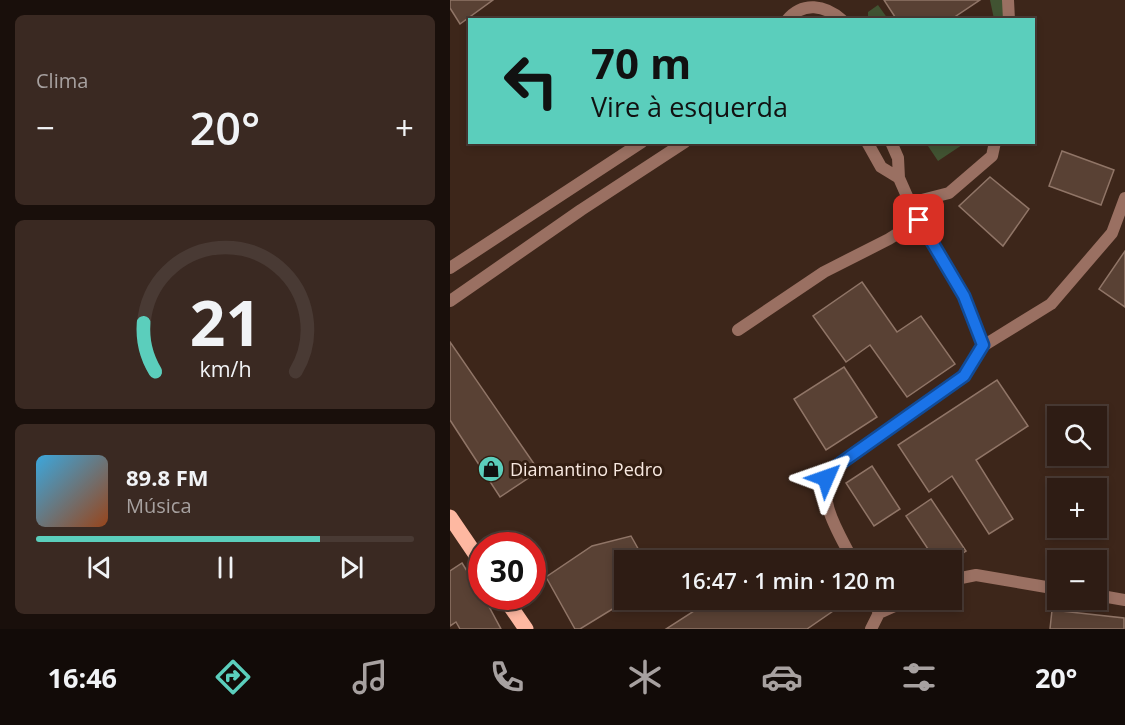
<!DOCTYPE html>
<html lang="pt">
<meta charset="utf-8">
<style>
body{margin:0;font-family:"Open Sans",sans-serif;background:#3a2922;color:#f1f3f6;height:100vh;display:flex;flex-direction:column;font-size:22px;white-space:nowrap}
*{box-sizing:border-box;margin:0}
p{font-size:20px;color:#a7a1a0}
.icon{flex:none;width:33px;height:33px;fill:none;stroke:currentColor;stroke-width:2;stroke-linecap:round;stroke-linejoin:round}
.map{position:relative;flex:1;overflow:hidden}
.drawer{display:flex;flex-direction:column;gap:15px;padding:15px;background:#190f0b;width:450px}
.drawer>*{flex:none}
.banner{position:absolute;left:18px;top:18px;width:567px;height:126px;border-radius:0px;box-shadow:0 3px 9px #0003,0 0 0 2px #493a34;background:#5bcebc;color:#111;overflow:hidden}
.tools{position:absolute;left:597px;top:406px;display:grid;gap:12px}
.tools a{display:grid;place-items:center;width:60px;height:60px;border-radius:0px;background:#2e1c14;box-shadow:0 3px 9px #0003,0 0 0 2px #493a34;font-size:30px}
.speed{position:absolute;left:18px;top:532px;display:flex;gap:12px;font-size:30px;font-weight:700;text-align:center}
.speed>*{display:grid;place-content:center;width:78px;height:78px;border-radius:50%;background:#2e1c14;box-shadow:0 3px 9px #0003,0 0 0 2px #493a34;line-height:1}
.speed .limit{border:9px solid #d22;background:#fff;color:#111}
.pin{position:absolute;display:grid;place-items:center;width:51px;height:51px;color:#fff;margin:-26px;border-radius:12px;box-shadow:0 3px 9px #0006}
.me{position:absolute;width:66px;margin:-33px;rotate:47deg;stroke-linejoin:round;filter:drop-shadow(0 0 4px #0008)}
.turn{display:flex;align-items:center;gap:21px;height:126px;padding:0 24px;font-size:27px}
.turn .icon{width:78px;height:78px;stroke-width:2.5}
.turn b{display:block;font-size:42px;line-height:51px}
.big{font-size:45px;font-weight:600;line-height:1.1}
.drawer .tile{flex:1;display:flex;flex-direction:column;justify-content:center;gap:9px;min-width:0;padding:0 21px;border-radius:9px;background:#3a2922}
.drawer .dial{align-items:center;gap:0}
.dial svg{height:156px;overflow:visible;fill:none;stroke:#493a34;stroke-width:7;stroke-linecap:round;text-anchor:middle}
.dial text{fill:#f1f3f6;stroke:none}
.song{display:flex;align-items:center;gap:18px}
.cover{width:72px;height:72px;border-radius:9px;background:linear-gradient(135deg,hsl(200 70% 55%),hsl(20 70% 35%))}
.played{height:6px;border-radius:3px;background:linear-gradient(90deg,#5bcebc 75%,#493a34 75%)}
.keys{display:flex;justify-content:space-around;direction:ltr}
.heat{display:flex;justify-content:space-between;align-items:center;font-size:33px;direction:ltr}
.trip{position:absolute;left:164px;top:550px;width:348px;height:60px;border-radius:0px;background:#2e1c14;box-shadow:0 3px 9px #0003,0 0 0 2px #493a34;font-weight:600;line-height:60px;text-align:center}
.dock{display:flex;height:96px;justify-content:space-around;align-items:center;background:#120b08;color:#a7a1a0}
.dock .icon{width:42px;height:42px}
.dock .on{color:#5bcebc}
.dock b{font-size:27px;color:#f1f3f6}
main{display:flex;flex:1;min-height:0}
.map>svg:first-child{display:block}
</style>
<main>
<section class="drawer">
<div class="tile"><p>Clima</p>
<div class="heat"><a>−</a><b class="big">20°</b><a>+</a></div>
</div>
<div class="tile dial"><svg viewBox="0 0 100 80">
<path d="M14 69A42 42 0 1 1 86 69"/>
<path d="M14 69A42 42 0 0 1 8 44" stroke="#5bcebc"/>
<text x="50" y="56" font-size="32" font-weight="700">21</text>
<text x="50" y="72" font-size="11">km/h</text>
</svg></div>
<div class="tile">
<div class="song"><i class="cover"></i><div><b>89.8 FM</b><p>Música</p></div></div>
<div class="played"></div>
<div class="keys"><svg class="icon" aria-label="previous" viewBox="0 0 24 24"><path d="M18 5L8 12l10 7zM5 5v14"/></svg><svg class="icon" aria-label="pause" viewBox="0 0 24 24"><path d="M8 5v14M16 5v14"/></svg><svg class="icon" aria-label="next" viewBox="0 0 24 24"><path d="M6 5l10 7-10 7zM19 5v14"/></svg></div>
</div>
</section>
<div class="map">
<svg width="675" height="629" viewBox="0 0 675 629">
<rect width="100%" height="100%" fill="#3d261a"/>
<!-- green -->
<path fill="#415332" d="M540,0H553L554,19H544Z
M428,5L438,19H418V12Z
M476,143H515L488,161Z"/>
<!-- building -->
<path fill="#594134" stroke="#907567" stroke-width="1.5" d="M0,0H43L10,24L0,8Z
M434,0H530L500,20H447Z
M612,151L664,170L651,205L599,186Z
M540,177L579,209L553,246L509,206Z
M675,251V307L649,289Z
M412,282L447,332L471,316L505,364L457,397L420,345L396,362L363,316Z
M0,342L89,471L50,497L0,420Z
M394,367L427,417L376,450L344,399Z
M547,380L578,426L526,460L563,519L539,534L502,476L479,492L448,445Z
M422,466L450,509L424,526L396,483Z
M481,499L516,551L501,561H486L456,516Z
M181,536L195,561H174V602L130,629H125L96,577L142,546Z
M12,563L37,603L51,629H10L6,622L0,626V571Z
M261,600H399L357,629H216Z
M602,610L674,618V629H600Z"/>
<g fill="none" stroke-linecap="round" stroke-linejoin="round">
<!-- minor -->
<path stroke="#9a7062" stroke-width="12" d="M558,0L559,20
M337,20C353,1 375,5 392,20
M417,142L431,167L449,178
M441,142L448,158L449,178L460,203L499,193L542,156L545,142
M0,268L192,142
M0,301L131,210L235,142
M288,330L374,272L439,239L469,220
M533,346L601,304L662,233L675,198
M403,561C390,534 365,500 381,470L514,376L533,346L514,296L460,203
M501,580L526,575L608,589
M646,595L675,600
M423,600L429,613
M421,629L429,613L458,600"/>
<!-- primary -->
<path stroke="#feb8a1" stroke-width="15" d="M0,517L32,564
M54,597L76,629"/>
</g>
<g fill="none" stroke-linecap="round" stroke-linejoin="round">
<!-- route casing -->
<g stroke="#114b97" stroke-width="15">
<path id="route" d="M376,478L381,470L514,376L533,345L514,296L469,220"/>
</g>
<!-- route -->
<use href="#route" stroke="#1a73e8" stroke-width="10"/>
</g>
<!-- icons -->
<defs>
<g id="shop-disc" transform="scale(1.35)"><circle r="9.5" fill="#5bcebc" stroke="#321d11"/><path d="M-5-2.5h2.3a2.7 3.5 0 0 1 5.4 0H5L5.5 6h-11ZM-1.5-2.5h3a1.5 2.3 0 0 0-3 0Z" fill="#111"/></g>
</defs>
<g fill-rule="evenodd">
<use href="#shop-disc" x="41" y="469"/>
</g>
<g text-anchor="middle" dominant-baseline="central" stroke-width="6" stroke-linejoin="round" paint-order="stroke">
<!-- poi labels -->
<g font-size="18" fill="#f8e9e1" stroke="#321d11" text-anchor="start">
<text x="60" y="469">Diamantino Pedro</text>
</g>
</g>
</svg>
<div class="tools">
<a><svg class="icon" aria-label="search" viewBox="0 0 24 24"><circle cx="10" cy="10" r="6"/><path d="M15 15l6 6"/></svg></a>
<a>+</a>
<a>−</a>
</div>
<div class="speed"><div class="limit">30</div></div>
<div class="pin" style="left:469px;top:220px;background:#d93025"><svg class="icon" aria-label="arrive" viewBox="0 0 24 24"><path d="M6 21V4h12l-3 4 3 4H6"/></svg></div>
<svg class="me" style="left:376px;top:478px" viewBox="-20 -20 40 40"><path d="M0-17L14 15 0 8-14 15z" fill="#1a73e8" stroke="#fff" stroke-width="4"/></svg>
<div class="trip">16:47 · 1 min · 120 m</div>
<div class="banner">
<div class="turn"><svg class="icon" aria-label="left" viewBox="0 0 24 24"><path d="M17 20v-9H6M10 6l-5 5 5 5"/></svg><div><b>70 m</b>Vire à esquerda</div></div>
</div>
</div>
</main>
<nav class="dock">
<b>16:46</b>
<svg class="icon on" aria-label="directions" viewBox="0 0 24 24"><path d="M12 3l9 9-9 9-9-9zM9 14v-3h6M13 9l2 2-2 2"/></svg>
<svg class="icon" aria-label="music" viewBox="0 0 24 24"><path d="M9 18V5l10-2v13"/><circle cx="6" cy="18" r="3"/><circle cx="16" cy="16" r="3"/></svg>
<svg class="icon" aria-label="phone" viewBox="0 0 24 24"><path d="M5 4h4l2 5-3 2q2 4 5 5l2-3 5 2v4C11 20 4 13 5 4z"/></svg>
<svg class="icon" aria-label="climate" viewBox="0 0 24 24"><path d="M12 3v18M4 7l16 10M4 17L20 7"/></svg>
<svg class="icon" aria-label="car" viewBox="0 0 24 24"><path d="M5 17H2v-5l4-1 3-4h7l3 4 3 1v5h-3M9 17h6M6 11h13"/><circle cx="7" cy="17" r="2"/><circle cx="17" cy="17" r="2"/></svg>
<svg class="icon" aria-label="filters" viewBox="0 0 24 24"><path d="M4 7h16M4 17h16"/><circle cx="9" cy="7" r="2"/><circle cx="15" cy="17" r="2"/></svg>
<b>20°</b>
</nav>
